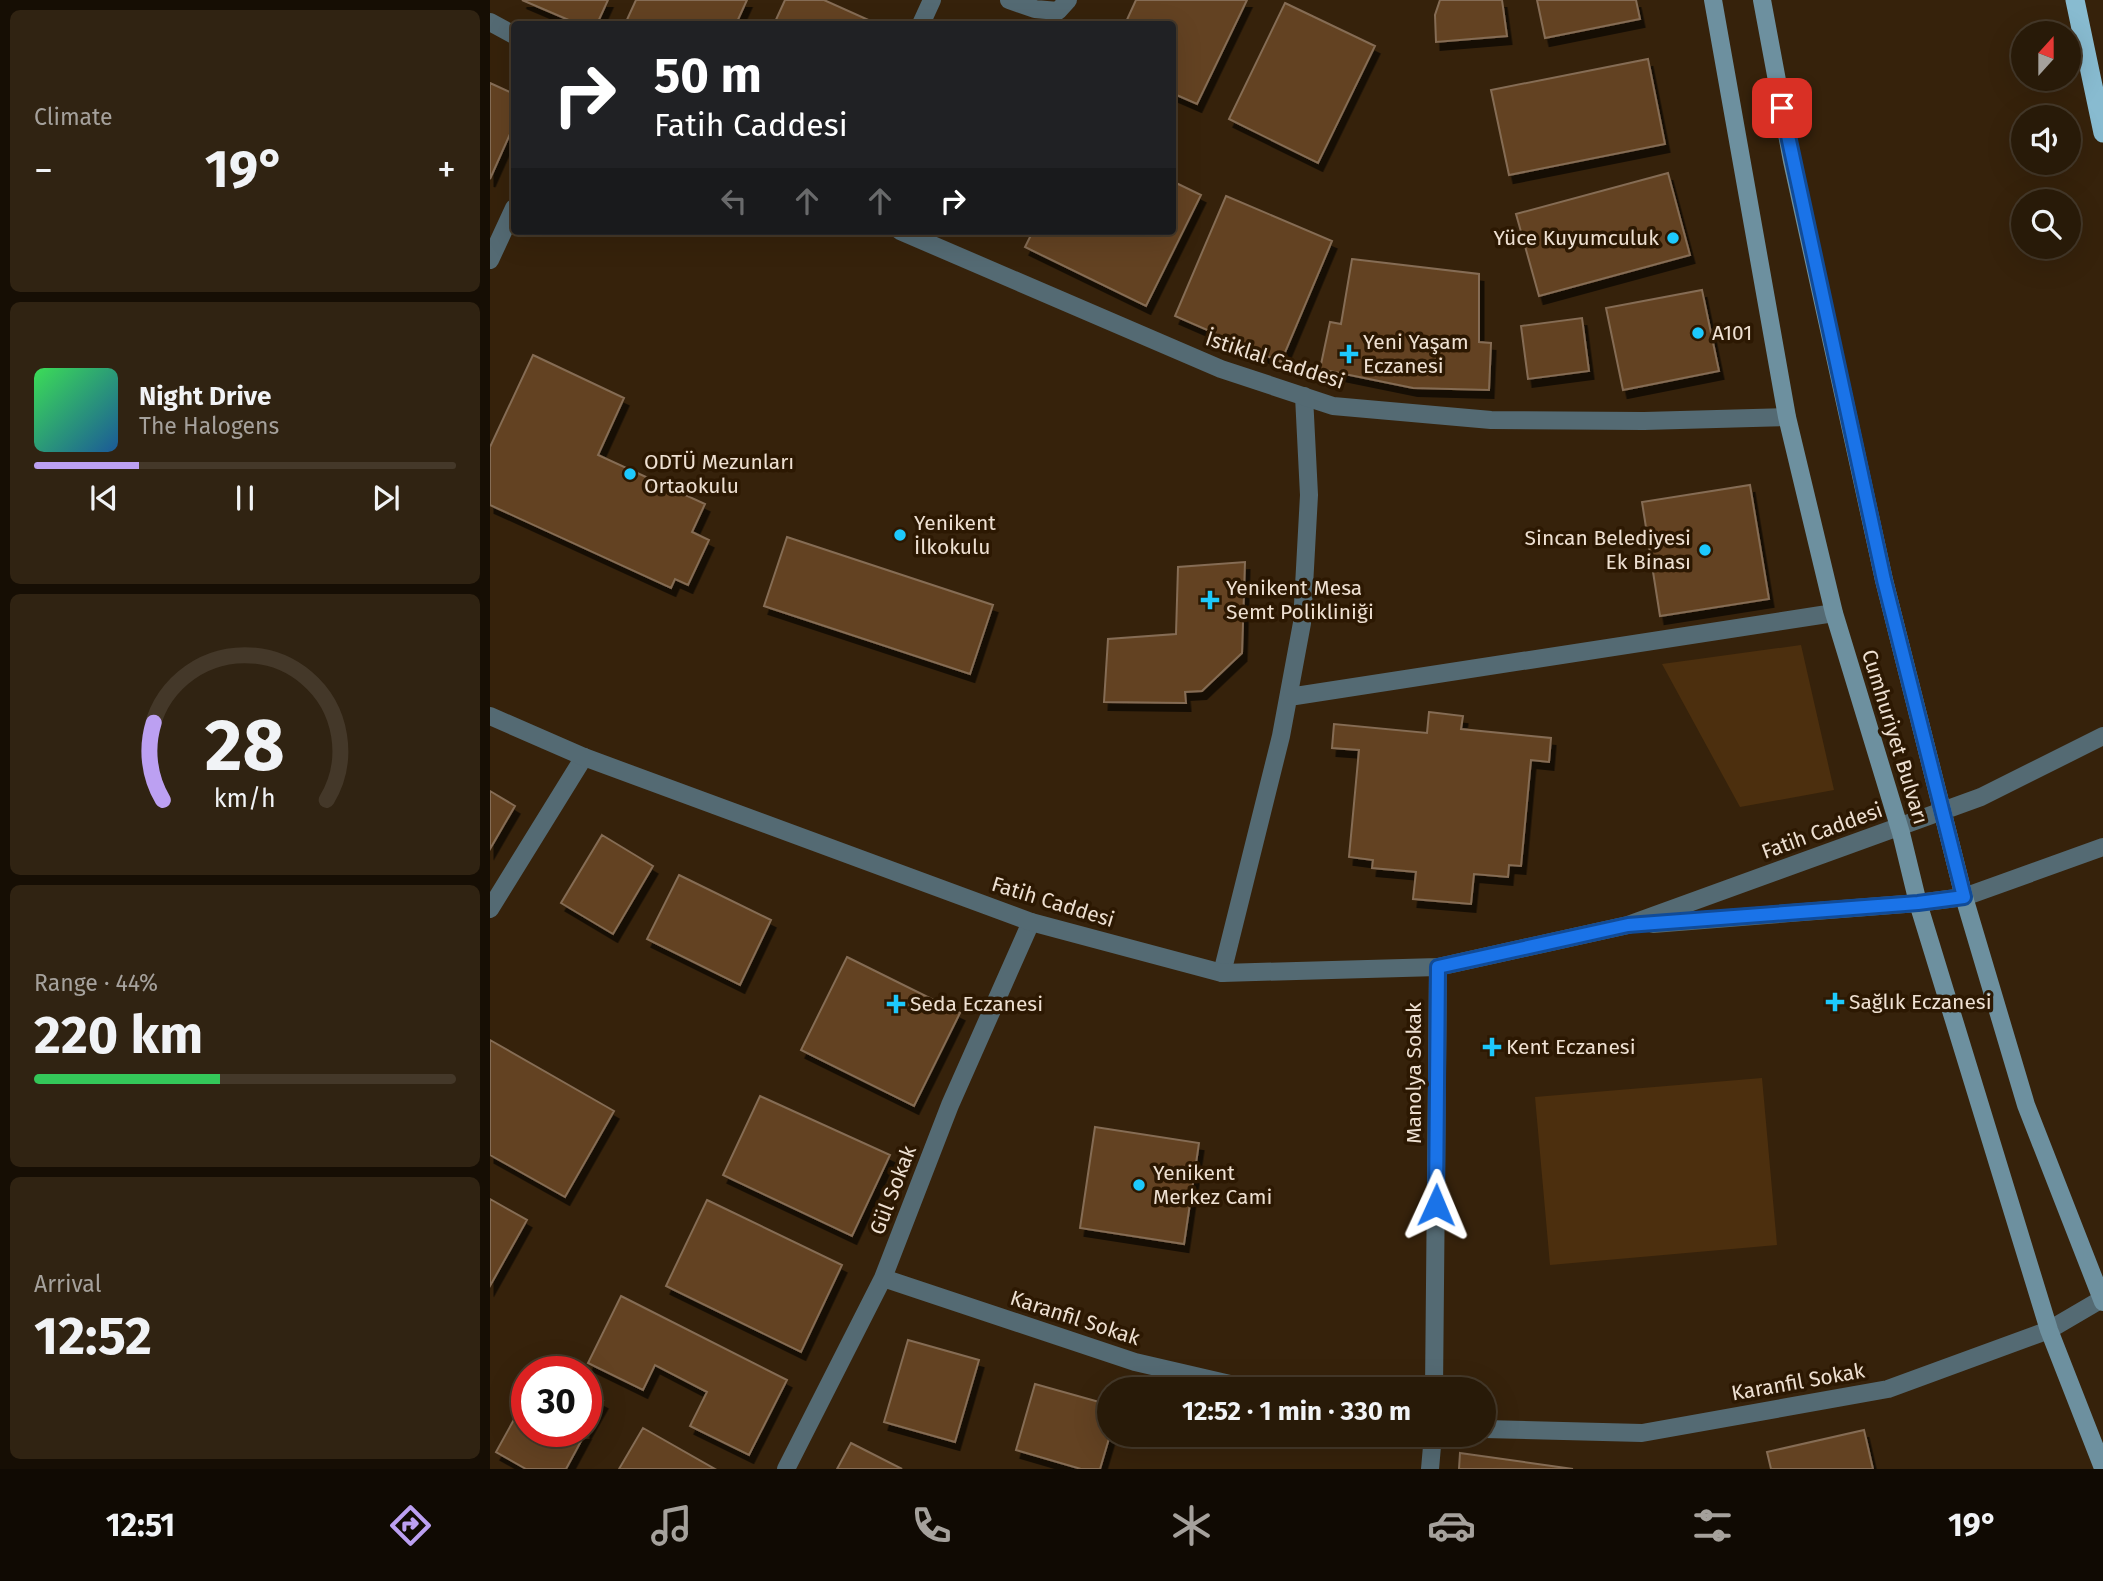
<!DOCTYPE html>
<meta charset="utf-8">
<style>
body{margin:0;font-family:"Fira Sans",sans-serif;background:#302312;color:#f1f3f6;height:100vh;display:flex;flex-direction:column;font-size:26px;white-space:nowrap}
*{box-sizing:border-box;margin:0}
p{font-size:23px;color:#a5a19c}
.icon{flex:none;width:38px;height:38px;fill:none;stroke:currentColor;stroke-width:2;stroke-linecap:round;stroke-linejoin:round}
.map{position:relative;flex:1;overflow:hidden}
.sheet{display:flex;flex-direction:column;gap:10px;padding:10px;background:#160e04;width:490px}
.sheet>*{flex:none}
.top-card{position:absolute;left:21px;top:21px;width:665px;height:214px;border-radius:7px;box-shadow:0 7px 28px #0002,0 0 0 2px #443829;background:#202124;color:#fff;overflow:hidden}
.needle{width:46px;rotate:21deg}
.fabs{position:absolute;left:1521px;top:21px;display:grid;gap:14px}
.fabs a{display:grid;place-items:center;width:70px;height:70px;border-radius:50%;background:#281a08;box-shadow:0 7px 28px #0002,0 0 0 2px #443829;font-size:35px}
.speed{position:absolute;left:21px;top:1356px;display:flex;gap:14px;font-size:35px;font-weight:700;text-align:center}
.speed>*{display:grid;place-content:center;width:91px;height:91px;border-radius:50%;background:#281a08;box-shadow:0 7px 28px #0002,0 0 0 2px #443829;line-height:1}
.speed .limit{border:10px solid #d22;background:#fff;color:#111}
.pin{position:absolute;display:grid;place-items:center;width:60px;height:60px;color:#fff;margin:-30px;border-radius:14px;box-shadow:0 4px 10px #0006}
.me{position:absolute;width:77px;margin:-38px;rotate:1deg;stroke-linejoin:round;filter:drop-shadow(0 0 5px #0008)}
.turn{display:flex;align-items:center;gap:24px;height:147px;padding:0 28px;font-size:32px}
.turn .icon{width:91px;height:91px;stroke-width:2.5}
.turn b{display:block;font-size:49px;line-height:60px}
.lanes{display:flex;align-items:center;height:66px;padding:0 28px;background:#0003;justify-content:center;gap:35px;direction:ltr}
.lanes .off{opacity:.35}
.big{font-size:52px;font-weight:700;line-height:1.1}
.sheet .widget{flex:1;display:flex;flex-direction:column;justify-content:center;gap:10px;min-width:0;padding:0 24px;border-radius:10px;background:#302312}
.sheet .dial{align-items:center;gap:0}
.dial svg{height:182px;overflow:visible;fill:none;stroke:#443829;stroke-width:7;stroke-linecap:round;text-anchor:middle}
.dial text{fill:#f1f3f6;stroke:none}
.song{display:flex;align-items:center;gap:21px}
.cover{width:84px;height:84px;border-radius:10px;background:linear-gradient(135deg,hsl(130 70% 55%),hsl(210 70% 35%))}
.played{height:7px;border-radius:4px;background:linear-gradient(90deg,#bca0f2 25%,#443829 25%)}
.keys{display:flex;justify-content:space-around;direction:ltr}
.heat{display:flex;justify-content:space-between;align-items:center;font-size:38px;direction:ltr}
.charge{height:10px;border-radius:5px;background:linear-gradient(90deg,#34c759 44%,#443829 0)}
.trip{position:absolute;left:607px;top:1377px;width:399px;height:70px;border-radius:35px;background:#281a08;box-shadow:0 7px 28px #0002,0 0 0 2px #443829;font-weight:700;line-height:70px;text-align:center}
.tab-bar{display:flex;height:112px;justify-content:space-around;align-items:center;background:#100a03;color:#a5a19c}
.tab-bar .icon{width:49px;height:49px}
.tab-bar .active{color:#bca0f2}
.tab-bar b{font-size:32px;color:#f1f3f6}
main{display:flex;flex:1;min-height:0}
.map>svg:first-child{display:block}
</style>
<main>
<section class="sheet">
<div class="widget"><p>Climate</p>
<div class="heat"><a>−</a><b class="big">19°</b><a>+</a></div>
</div>
<div class="widget">
<div class="song"><i class="cover"></i><div><b>Night Drive</b><p>The Halogens</p></div></div>
<div class="played"></div>
<div class="keys"><svg class="icon" aria-label="previous" viewBox="0 0 24 24"><path d="M18 5L8 12l10 7zM5 5v14"/></svg><svg class="icon" aria-label="pause" viewBox="0 0 24 24"><path d="M8 5v14M16 5v14"/></svg><svg class="icon" aria-label="next" viewBox="0 0 24 24"><path d="M6 5l10 7-10 7zM19 5v14"/></svg></div>
</div>
<div class="widget dial"><svg viewBox="0 0 100 80">
<path d="M14 69A42 42 0 1 1 86 69"/>
<path d="M14 69A42 42 0 0 1 10 35" stroke="#bca0f2"/>
<text x="50" y="56" font-size="32" font-weight="700">28</text>
<text x="50" y="72" font-size="11">km/h</text>
</svg></div>
<div class="widget"><p>Range · 44%</p><b class="big">220 km</b><div class="charge"></div></div>
<div class="widget"><p>Arrival</p><b class="big">12:52</b></div>
</section>
<div class="map">
<svg width="1613" height="1469" viewBox="0 0 1613 1469">
<defs>
<filter id="shadow"><feDropShadow dx="4.5" dy="8" stdDeviation="0" flood-color="#0009"/></filter>
</defs>
<rect width="100%" height="100%" fill="#36220b"/>
<!-- green -->
<path fill="#4c2f0e" d="M1311,645L1344,790L1250,807L1172,664Z
M1272,1078L1287,1245L1060,1265L1045,1097Z"/>
<!-- building -->
<path fill="#634320" stroke="#856c54" stroke-width="2" filter="url(#shadow)" d="M32,0H118L107,24H88Z
M146,0H257L246,24H135Z
M295,0H334L383,22L382,24H284Z
M646,0H757L707,104L682,93V24H635Z
M950,0H1012L1017,36L946,42L945,15Z
M1047,0H1146L1150,19L1055,38Z
M795,3L885,46L828,163L739,119Z
M1158,59L1175,144L1019,175L1001,90Z
M0,83L24,94V125L0,179Z
M1178,173L1200,255L1049,296L1026,214Z
M682,181L711,195L656,306L535,247L543,231H682Z
M736,196L842,241L791,362L685,316Z
M862,259L989,274V342L1001,343L999,390L923,388L830,369L840,322L851,324Z
M1212,290L1229,371L1133,390L1116,308Z
M1092,318L1099,371L1038,379L1031,326Z
M43,355L134,398L108,455L215,504L202,532L219,540L198,585L185,579L181,588L0,505V447Z
M1260,485L1279,599L1170,616L1152,502Z
M297,537L503,605L480,674L274,606Z
M755,562L752,653L712,691L695,692L696,703L614,702L618,639L686,634L688,567Z
M939,712L973,716L971,729L1061,738L1059,762L1041,760L1031,866L1019,865L1018,877L984,874L981,904L923,899L926,872L882,868L883,860L859,857L869,750L842,748L844,724L937,733Z
M0,791L25,806L0,849Z
M112,835L163,866L123,934L71,903Z
M189,875L281,920L250,985L157,939Z
M357,957L470,1013L424,1106L311,1050Z
M0,1040L124,1111L75,1197L0,1155Z
M270,1096L400,1155L362,1236L233,1175Z
M605,1127L709,1143L694,1244L590,1228Z
M0,1199L37,1220L0,1286Z
M217,1200L352,1265L311,1352L176,1286Z
M131,1296L297,1380L259,1455L200,1426L217,1392L165,1365L153,1390L98,1363Z
M418,1340L489,1360L465,1442L394,1422Z
M545,1384L620,1405V1435L610,1469H591L526,1450Z
M96,1392L113,1401L96,1431Z
M37,1396V1432H96L76,1469H36L6,1452Z
M153,1428L225,1469H129Z
M1374,1430L1383,1469H1281L1277,1452Z
M361,1443L412,1469H347Z
M970,1453L1083,1469H969Z"/>
<g fill="none" stroke-linecap="round" stroke-linejoin="round">
<!-- minor -->
<path stroke="#546a73" stroke-width="18" d="M519,0L545,9L568,11L578,0
M431,24L442,0
M0,260L24,208
M799,697L1344,613
M0,909L94,757
M732,973L791,736L812,623L819,495L814,396
M393,1278L645,1362L766,1390
M944,1390L948,967
M994,1429L1152,1433L1398,1389L1559,1330L1612,1299
M296,1469L393,1278L460,1105L541,922
M940,1469L943,1435"/>
<!-- tertiary -->
<path stroke="#546a73" stroke-width="18" d="M0,22L24,35
M410,231L731,369L843,406L1001,420L1154,421L1297,417
M0,716L94,757L541,922L732,973L948,967L1138,925L1491,797L1613,736
M1163,924L1428,903L1474,897L1613,847"/>
<!-- secondary -->
<path stroke="#6d909f" stroke-width="18" d="M1223,0L1297,417L1344,613L1411,833L1428,903L1559,1330L1613,1468
M1272,0L1302,161L1394,580L1474,897L1536,1105L1613,1302"/>
<!-- trunk -->
<path stroke="#88bbd0" stroke-width="19" d="M1585,0L1613,133"/>
</g>
<g fill="none" stroke-linecap="round" stroke-linejoin="round">
<!-- route casing -->
<g stroke="#114b97" stroke-width="18">
<path id="route" d="M946,1205L948,967L1138,925L1428,903L1474,897L1394,580L1292,108"/>
</g>
<!-- route -->
<use href="#route" stroke="#1a73e8" stroke-width="12"/>
</g>
<!-- markers -->
<g fill="#1dc9fd" stroke="#2c1802" stroke-width="2.5">
<circle cx="1183" cy="238" r="7"/>
<circle cx="1208" cy="333" r="7"/>
<path d="M855.5 343.5h7v7h7v7h-7v7h-7v-7h-7v-7h7z"/>
<circle cx="140" cy="474" r="7"/>
<circle cx="410" cy="535" r="7"/>
<circle cx="1215" cy="550" r="7"/>
<path d="M716.5 589.5h7v7h7v7h-7v7h-7v-7h-7v-7h7z"/>
<path d="M1341.5 991.5h7v7h7v7h-7v7h-7v-7h-7v-7h7z"/>
<path d="M402.5 993.5h7v7h7v7h-7v7h-7v-7h-7v-7h7z"/>
<path d="M998.5 1036.5h7v7h7v7h-7v7h-7v-7h-7v-7h7z"/>
<circle cx="649" cy="1185" r="7"/>
</g>
<g text-anchor="middle" dominant-baseline="central" stroke-width="7" stroke-linejoin="round" paint-order="stroke">
<!-- poi labels -->
<g font-size="21" fill="#eee0d2" stroke="#2c1802" text-anchor="start">
<text x="1169" y="238" text-anchor="end">Yüce Kuyumculuk</text>
<text x="1222" y="333">A101</text>
<text x="873" y="342">Yeni Yaşam<tspan x="873" dy="24">Eczanesi</tspan></text>
<text x="154" y="462">ODTÜ Mezunları<tspan x="154" dy="24">Ortaokulu</tspan></text>
<text x="424" y="523">Yenikent<tspan x="424" dy="24">İlkokulu</tspan></text>
<text x="1201" y="538" text-anchor="end">Sincan Belediyesi<tspan x="1201" dy="24">Ek Binası</tspan></text>
<text x="736" y="588">Yenikent Mesa<tspan x="736" dy="24">Semt Polikliniği</tspan></text>
<text x="1359" y="1002">Sağlık Eczanesi</text>
<text x="420" y="1004">Seda Eczanesi</text>
<text x="1016" y="1047">Kent Eczanesi</text>
<text x="663" y="1173">Yenikent<tspan x="663" dy="24">Merkez Cami</tspan></text>
</g>
<!-- street labels -->
<g font-size="21" fill="#eee0d2" stroke="#2c1802">
<text transform="translate(785 360) rotate(18)">İstiklal Caddesi</text>
<text transform="translate(1405 737) rotate(73)">Cumhuriyet Bulvarı</text>
<text transform="translate(1332 831) rotate(-20)">Fatih Caddesi</text>
<text transform="translate(563 902) rotate(17)">Fatih Caddesi</text>
<text transform="translate(924 1073) rotate(-90)">Manolya Sokak</text>
<text transform="translate(403 1190) rotate(-69)">Gül Sokak</text>
<text transform="translate(585 1318) rotate(18)">Karanfil Sokak</text>
<text transform="translate(1308 1382) rotate(-10)">Karanfil Sokak</text>
</g>
</g>
</svg>
<div class="fabs">
<a><svg class="needle" viewBox="-14 -14 28 28"><path d="M0-13l5 13h-10z" fill="#e53935"/><path d="M0 13l5-13h-10z" fill="#a5a19c"/></svg></a>
<a><svg class="icon" aria-label="sound" viewBox="0 0 24 24"><path d="M4 9h4l5-4v14l-5-4H4zM17 9q2 3 0 6"/></svg></a>
<a><svg class="icon" aria-label="search" viewBox="0 0 24 24"><circle cx="10" cy="10" r="6"/><path d="M15 15l6 6"/></svg></a>
</div>
<div class="speed"><div class="limit">30</div></div>
<div class="pin" style="left:1292px;top:108px;background:#d93025"><svg class="icon" aria-label="arrive" viewBox="0 0 24 24"><path d="M6 21V4h12l-3 4 3 4H6"/></svg></div>
<svg class="me" style="left:946px;top:1205px" viewBox="-20 -20 40 40"><path d="M0-17L14 15 0 8-14 15z" fill="#1a73e8" stroke="#fff" stroke-width="4"/></svg>
<div class="trip">12:52 · 1 min · 330 m</div>
<div class="top-card">
<div class="turn"><svg class="icon" aria-label="right" viewBox="0 0 24 24"><path d="M7 20v-9h11M14 6l5 5-5 5"/></svg><div><b>50 m</b>Fatih Caddesi</div></div>
<div class="lanes"><svg class="icon off" aria-label="left" viewBox="0 0 24 24"><path d="M17 20v-9H6M10 6l-5 5 5 5"/></svg><svg class="icon off" aria-label="ahead" viewBox="0 0 24 24"><path d="M12 20V5M6 11l6-6 6 6"/></svg><svg class="icon off" aria-label="ahead" viewBox="0 0 24 24"><path d="M12 20V5M6 11l6-6 6 6"/></svg><svg class="icon" aria-label="right" viewBox="0 0 24 24"><path d="M7 20v-9h11M14 6l5 5-5 5"/></svg></div>
</div>
</div>
</main>
<nav class="tab-bar">
<b>12:51</b>
<svg class="icon active" aria-label="directions" viewBox="0 0 24 24"><path d="M12 3l9 9-9 9-9-9zM9 14v-3h6M13 9l2 2-2 2"/></svg>
<svg class="icon" aria-label="music" viewBox="0 0 24 24"><path d="M9 18V5l10-2v13"/><circle cx="6" cy="18" r="3"/><circle cx="16" cy="16" r="3"/></svg>
<svg class="icon" aria-label="phone" viewBox="0 0 24 24"><path d="M5 4h4l2 5-3 2q2 4 5 5l2-3 5 2v4C11 20 4 13 5 4z"/></svg>
<svg class="icon" aria-label="climate" viewBox="0 0 24 24"><path d="M12 3v18M4 7l16 10M4 17L20 7"/></svg>
<svg class="icon" aria-label="car" viewBox="0 0 24 24"><path d="M5 17H2v-5l4-1 3-4h7l3 4 3 1v5h-3M9 17h6M6 11h13"/><circle cx="7" cy="17" r="2"/><circle cx="17" cy="17" r="2"/></svg>
<svg class="icon" aria-label="filters" viewBox="0 0 24 24"><path d="M4 7h16M4 17h16"/><circle cx="9" cy="7" r="2"/><circle cx="15" cy="17" r="2"/></svg>
<b>19°</b>
</nav>
